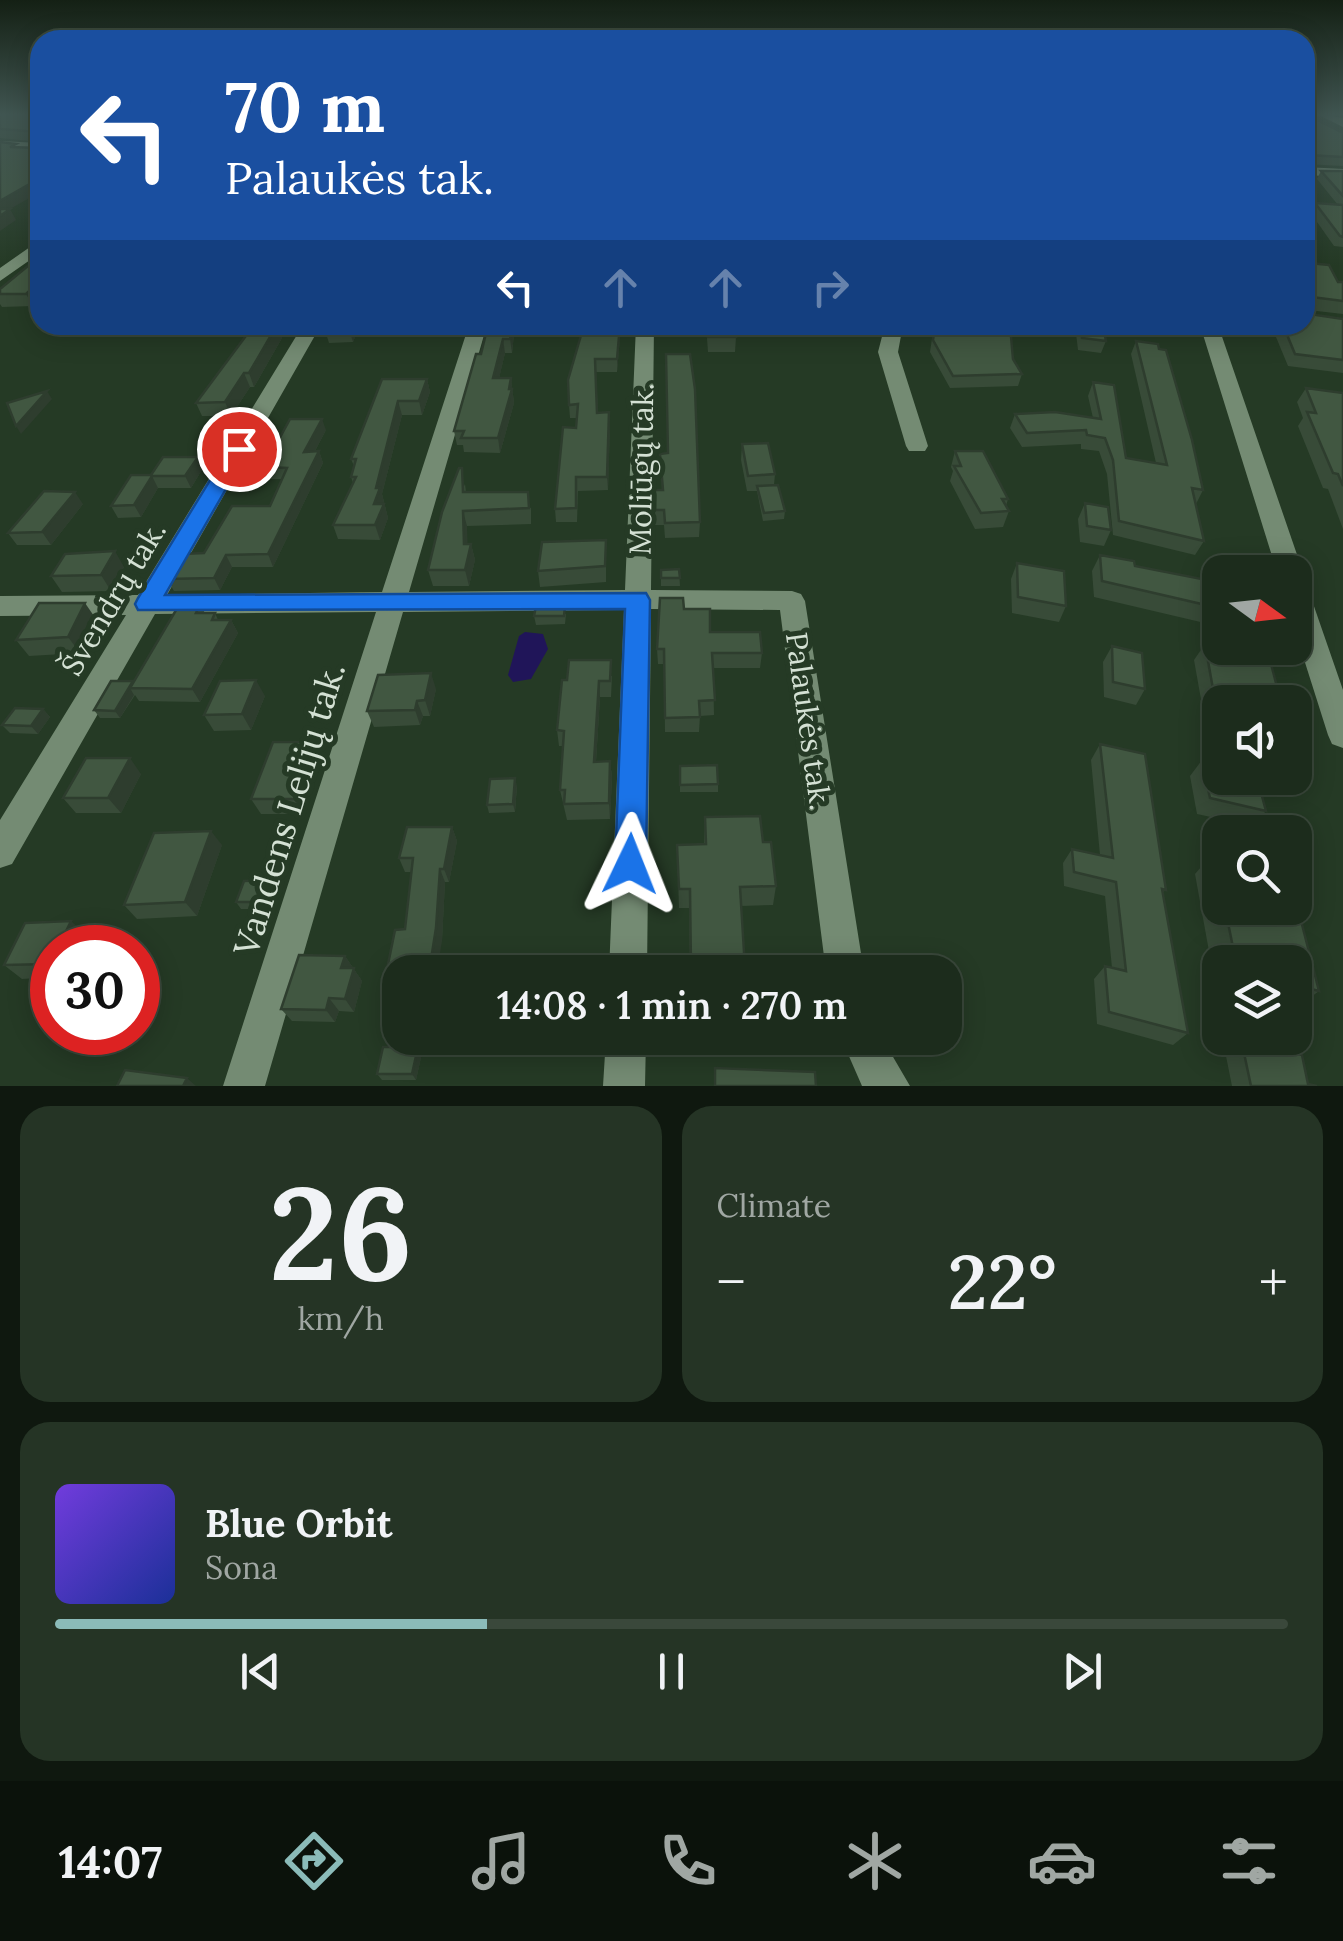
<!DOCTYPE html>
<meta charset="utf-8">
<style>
body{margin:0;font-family:Lora,serif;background:#253425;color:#f1f3f6;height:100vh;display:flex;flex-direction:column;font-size:38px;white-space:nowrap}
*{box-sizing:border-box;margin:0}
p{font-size:32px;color:#a0a7a3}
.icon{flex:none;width:55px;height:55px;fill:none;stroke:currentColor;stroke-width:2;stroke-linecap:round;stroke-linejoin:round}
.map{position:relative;height:1086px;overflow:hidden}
.panel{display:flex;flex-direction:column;gap:20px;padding:20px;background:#0f180f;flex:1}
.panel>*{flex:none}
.hud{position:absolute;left:30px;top:30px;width:1285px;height:305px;border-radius:30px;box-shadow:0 5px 25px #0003,0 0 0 2px #3a483b;background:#1a4fa0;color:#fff;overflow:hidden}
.needle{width:65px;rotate:105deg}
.controls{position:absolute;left:1202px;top:555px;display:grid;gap:20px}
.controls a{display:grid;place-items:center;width:110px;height:110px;border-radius:20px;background:#1c2c1c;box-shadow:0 5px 25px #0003,0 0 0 2px #3a483b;font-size:50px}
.speed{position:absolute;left:30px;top:925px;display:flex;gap:20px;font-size:50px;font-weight:700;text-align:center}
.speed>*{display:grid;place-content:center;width:130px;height:130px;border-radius:50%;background:#1c2c1c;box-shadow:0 5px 25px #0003,0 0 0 2px #3a483b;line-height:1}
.speed .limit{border:15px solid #d22;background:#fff;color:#111}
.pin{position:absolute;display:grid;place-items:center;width:85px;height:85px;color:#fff;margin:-42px;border:5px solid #fff;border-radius:50%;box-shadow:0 2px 10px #0007}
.me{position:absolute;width:110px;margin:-55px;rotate:2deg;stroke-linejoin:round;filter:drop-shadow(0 0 8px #0008)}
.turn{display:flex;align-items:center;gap:35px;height:210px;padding:0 30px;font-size:45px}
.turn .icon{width:130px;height:130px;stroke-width:2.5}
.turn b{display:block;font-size:70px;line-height:85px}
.lanes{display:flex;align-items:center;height:95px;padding:0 30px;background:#0003;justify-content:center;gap:50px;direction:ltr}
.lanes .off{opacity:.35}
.big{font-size:75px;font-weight:600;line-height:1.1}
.panel .card{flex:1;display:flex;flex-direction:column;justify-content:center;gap:15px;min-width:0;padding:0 35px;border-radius:30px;background:#253425}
.panel .dial{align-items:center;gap:0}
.dial b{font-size:130px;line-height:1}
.song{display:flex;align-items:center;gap:30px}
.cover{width:120px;height:120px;border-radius:15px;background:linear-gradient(135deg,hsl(260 70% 55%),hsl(230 70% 35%))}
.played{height:10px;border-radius:5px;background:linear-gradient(90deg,#8bbbb9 35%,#3a483b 35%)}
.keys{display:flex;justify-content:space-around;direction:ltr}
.heat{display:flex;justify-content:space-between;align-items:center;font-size:55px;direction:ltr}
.panel .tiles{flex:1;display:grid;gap:20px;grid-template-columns:1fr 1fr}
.card:last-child{grid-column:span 2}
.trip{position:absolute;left:382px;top:955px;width:580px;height:100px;border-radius:30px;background:#1c2c1c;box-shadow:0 5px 25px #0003,0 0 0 2px #3a483b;font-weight:600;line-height:100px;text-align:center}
.tab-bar{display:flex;height:160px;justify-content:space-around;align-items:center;background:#0b120b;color:#a0a7a3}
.tab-bar .icon{width:70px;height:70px}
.tab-bar .selected{color:#8bbbb9}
.tab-bar b{font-size:45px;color:#f1f3f6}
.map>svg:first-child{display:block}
</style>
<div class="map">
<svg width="1343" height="1086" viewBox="0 0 1343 1086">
<rect width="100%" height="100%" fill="#253a25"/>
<!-- water -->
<path fill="#201559" d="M525,632L543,634L548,649L531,679L513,682L508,675L519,636Z"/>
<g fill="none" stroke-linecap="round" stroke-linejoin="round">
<!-- minor -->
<path fill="#748b73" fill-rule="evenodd" d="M1319,114L1343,118V127L1321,116Z
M0,141L40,143V151L0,149Z
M1305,167L1343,169V177L1305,175Z
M40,240V253L0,281V268Z
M303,325H321L167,595L382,592L469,325H487L409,592L625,590L636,325H654L651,590L792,591L801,594L805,601L864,972H826L780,610L651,609L647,972H609L624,610L403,612L265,1086H223L376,612L155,614L12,864L0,868V820L126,615L0,616V596L138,595Z
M885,325H903L898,352L928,446L925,451H909L906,446L878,352Z
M1200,325H1218L1303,572L1295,580L1304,582L1308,589L1343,690V748L1332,744L1328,735L1295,631V572H1277Z
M606,1038H646L645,1086H603Z
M841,1038H882L910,1086H862Z"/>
</g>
<!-- wall -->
<path fill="#384b38" d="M0,114H40V142L0,138Z
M1305,114L1343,133V166L1305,164Z
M1321,171H1343V247L1334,246L1310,212L1315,203L1338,205L1317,179Z
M40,256L33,306L2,307L0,304V289Z
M1310,263L1338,282H1343V314L1308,310L1309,314L1343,319V373L1288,366L1271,325H1305Z
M277,325L282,338L254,387H250L231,416H202L196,403Z
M360,325L353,342L329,343L325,330Z
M488,325H515L512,353H505L499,378H511L514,403L500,453L464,452L463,445H457L454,431L481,354Z
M584,325H621L617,372H596L598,413L610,426L608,490L578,491L577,522H556L555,509L576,428L577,418H570L569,405Z
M706,325H733L736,337L735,352H708Z
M934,325H1010L1013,359L1022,374L1018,386L950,388L930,352Z
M1075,325H1103L1106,341L1101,353L1078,350Z
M1136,341L1203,490L1196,504L1204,541L1195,555L1113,535L1107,474L1099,451L1081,449V444L1022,447L1010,428L1015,414L1093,418L1088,396L1093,382L1126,458L1156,463L1131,354Z
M382,379H427L430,392L422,415H402L382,494L388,518L380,540L338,539L333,525L353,483L351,477L354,466L351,459Z
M1306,388L1343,393V529L1328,489L1323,488L1298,426L1303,418L1297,402Z
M326,430L315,451H319L323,463L273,567H232L220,590L174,591L167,579L270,506L282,479H269L264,467Z
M742,444L775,474L774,485L785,511L784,519L763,521L757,491H747L741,460Z
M955,451L1008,499L1006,506L1009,511L1003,527L975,529L950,481L953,471L951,467Z
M660,454L700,522L699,537L665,538L664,525H655V490H662Z
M198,457L203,468L191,488H158L141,517L118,518L111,506L151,475Z
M465,484L466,492L531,508V524L467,526V544H471L475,560L469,586H433L428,570Z
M1085,503L1111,530L1104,546L1080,542L1078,519Z
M83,504L51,545H17L8,533Z
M606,540V582L540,587L538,571Z
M1100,555L1135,566L1219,608L1209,624L1094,597L1092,571Z
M1017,563L1066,606L1059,622L1012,613L1011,579Z
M124,567L111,591L62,592L51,576Z
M679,569L680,586H661V570Z
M200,605L205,613H215L218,620H231L238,633L200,702L139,701L135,695L120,718H100L94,710L133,683Z
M684,609L710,632L762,653L760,668H713L714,715L700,716L699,732H665L664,664H658L657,649Z
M566,614L565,624L536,625L534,616Z
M96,619L80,653L29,656L16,640Z
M1205,644L1245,659L1281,702H1220V709L1202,705L1194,660Z
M1112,646L1145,689L1136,705L1104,697L1103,662Z
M612,676L611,697H600L596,762L610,761L612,777L610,819L567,820L560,790L563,746H559L557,730L567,680Z
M436,689L430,716H423L420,725L374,727L367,711Z
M265,696L251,730L214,731L204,715Z
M43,709L50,717L38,734L10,733L2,725Z
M314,742L321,757L302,814H261L251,799Z
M1100,744L1166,890L1163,892L1188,1033L1173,1045L1097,1024L1094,979L1105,966L1112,968L1105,896L1064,886L1063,863L1072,849L1100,855L1091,760Z
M1202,760L1266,811L1252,826L1197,814L1190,776Z
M680,766L718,784V792H680Z
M141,774L121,813H76L63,798Z
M517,786L515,812L489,813L487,805Z
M705,817L763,842L776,886L773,905L741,906L744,972H690L689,908H679L677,845L704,844Z
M452,827L457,841L449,882H445L442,941L400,972V991H392L385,979L405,929L411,872H405L399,858Z
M222,845L197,916L137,919L124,905Z
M1214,852L1220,854V908H1295L1319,991L1295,1009V962H1220V991L1216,990L1195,874Z
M267,880L272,887L264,909H241L236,902Z
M86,935L52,948V977L22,979L4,965Z
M345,956L362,981L354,1012L339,1011L335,1022L292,1021L281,1009Z
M1241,1039L1308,1084L1317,1086H1232L1225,1051Z
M422,1053L416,1080H382L377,1074Z"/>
<!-- shaded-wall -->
<path fill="#2e3d2e" d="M40,178V192L10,209L16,220L0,231V201Z
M40,281V300L33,306L26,294Z
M277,325L282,338L254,387L249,373Z
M351,325H360L353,342L349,330Z
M512,325H515L512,353L510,339Z
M620,325H621L617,372V359Z
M503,339L505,353L496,392L493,378Z
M244,373L250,387L231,416L225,402Z
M511,378L514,403L500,453L498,438Z
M427,379L430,392L422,415L419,401Z
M47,391L52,399L21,434L16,426Z
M398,401L402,415L382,494L388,518L380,540L375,525L374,504L376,488Z
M609,412L610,426L608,490L607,477Z
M322,419L326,430L308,464L304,452Z
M319,451L323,463L273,567L268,554Z
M198,457L203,468L191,488L185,476Z
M152,476L158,488L141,517L134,505Z
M75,492L83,504L51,545L42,532Z
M463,511L467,526L468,558L471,544L475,560L469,586L465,570Z
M115,551L124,567L111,591L101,575Z
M226,555L232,567L220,590L214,578Z
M85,603L96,619L80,653L68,637Z
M231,620L238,633L200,702L192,689Z
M431,673L436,689L430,716L425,700Z
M256,680L265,696L251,730L242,714Z
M133,681L130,688L134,695L120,718L115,711Z
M599,681L600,697L595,777L594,762Z
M417,701L423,716L420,725L415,710Z
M43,709L50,717L38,734L31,726Z
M314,742L321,757L302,814L294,799Z
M130,758L141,774L121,813L108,798Z
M610,761L612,777L610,819L609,803Z
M515,778L517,786L515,812L513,804Z
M452,827L457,841L449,882L444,869Z
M211,831L222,845L197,916L185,902Z
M440,869L445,882L442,941L437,972H429Z
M267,880L272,887L264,909L259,902Z
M71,921L86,935L80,948H58Z
M345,956L362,981L354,1012L345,999L341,968Z
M329,998L339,1011L335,1022L326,1010Z
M418,1047L422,1053L416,1080L412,1074Z
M187,1078L196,1086H183Z"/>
<!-- building -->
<path fill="#415741" stroke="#2e3d2e" stroke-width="2.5" d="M0,114H40V132L0,129Z
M1305,114L1343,133V157L1308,155L1305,152Z
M0,142L16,144L10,147L40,148V178L0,201Z
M1321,171H1343V196Z
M1315,203L1343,205V237L1340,236Z
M0,209H10L0,216Z
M1305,253L1310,263L1329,265L1338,282H1343V301L1312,297L1308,301L1309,314L1343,319V360L1295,354L1283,325H1305Z
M40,256V281L26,294H0V289Z
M254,325H277L249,373H244L225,402L196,403Z
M327,325H351L349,330H325Z
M488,325H512L510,339H503L493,378H511L509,389H512L498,438H461L464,431H454L476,354H481Z
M584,325H620L617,359H595L597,413L609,412L607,477H576V508L555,509L563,427L576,428L578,404L569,405L568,380Z
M707,325H733L736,337H708Z
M935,325H1010L1013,359L1022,374L953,376L933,340Z
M1081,325H1103L1106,341L1082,338Z
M1136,341L1158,344L1159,349L1166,350L1192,440L1203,490L1192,488L1204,541L1119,521L1113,460L1105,438L1087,435L1086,430L1027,433L1015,414L1055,412L1101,419L1093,382L1114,385L1126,458L1167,465Z
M666,354H690L695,389L700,522L665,523L664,510H655V490H663L660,454L668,453Z
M382,379H427L419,401H398L376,488H380L374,504H384L375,525H333L356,477H351L356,459H351Z
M1306,388L1343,393V486L1338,474L1333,473L1307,412L1316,413Z
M47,391L16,426L7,403Z
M290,419H322L304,452L319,451L268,554L226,555L214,578L167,579L181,554L204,553L232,506H270L287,468L264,467Z
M768,443L775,474L748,476L742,444Z
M955,451H983L1008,499H1002L1009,511L981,513L954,466H961Z
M163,457H198L185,476H152L134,505L111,506L131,475H151Z
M459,468H462L463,492H528L529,508L463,511L464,544H471L465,570H428L442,512Z
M778,485L785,511L764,513L757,486Z
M44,491L75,492L42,532L8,533Z
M1085,503L1108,507L1111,530L1087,526Z
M606,540L605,566L538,571L542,542Z
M115,551L101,575L51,576L65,554Z
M1100,555L1134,561L1135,566L1212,581L1219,608L1102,581Z
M1017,563L1064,571L1066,606L1018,597Z
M679,569L680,578H661V570Z
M660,598H683L684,609H710V632H760L762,653H712L715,700L699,701L700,717L665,718L664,649H657Z
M39,603H85L68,637L16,640Z
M179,605H200L196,613H215L212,620H231L192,689L130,688Z
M536,606H565L564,616H534Z
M1205,644L1244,652L1245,659L1271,664L1281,702L1213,689Z
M1112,646L1142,653L1145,689L1113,682Z
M569,660H611L610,681H599L594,762L610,761L609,803L564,804L565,790H560L564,731L557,730L562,680H567Z
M431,673L425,700L417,701L415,710L367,711L378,675Z
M256,680L242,714L204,715L220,681Z
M111,681H133L115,711L94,710Z
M15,708L43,709L31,726L2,725Z
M273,742H314L294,799H251Z
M1100,744L1145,754L1166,890L1162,889L1188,1033L1109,1012L1105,966L1126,971L1116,882L1074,872L1072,849L1113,858Z
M86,758H130L108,798H63Z
M1202,760L1220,764V778H1257L1266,811L1210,798Z
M717,765L718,784L680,785V766Z
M515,778L513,804L487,805L490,779Z
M760,816L763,842H771L776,886L740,887L745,968H691L690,889H679L677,845L706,844L705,817Z
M407,827H452L444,869H440L436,928L429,972H400V979H385L395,930L405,929L413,858H399Z
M211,831L185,902L124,905L154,833Z
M1214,852L1220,854V881Z
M267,880L259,902H236L244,881Z
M1295,897L1319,991L1295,985V962H1236L1225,908H1295Z
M71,921L58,948H52V960L51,964L4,965L25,923Z
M299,955L345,956L341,968H354L345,999L329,998L326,1010L281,1009Z
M1241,1039L1302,1055L1308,1084L1317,1086H1251Z
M383,1047H418L412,1074H377Z
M715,1068L815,1072L816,1086H715Z
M125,1070L187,1078L183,1086H117Z"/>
<!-- sky -->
<linearGradient id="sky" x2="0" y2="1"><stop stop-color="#142014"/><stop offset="0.43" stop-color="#405551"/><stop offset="1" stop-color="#405551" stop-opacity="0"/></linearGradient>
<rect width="1343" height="266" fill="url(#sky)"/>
<!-- route -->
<path fill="#1a73e8" stroke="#114b97" stroke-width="2.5" d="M239,443L249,449L165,595L646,593L650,600L646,864L642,874L630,879L619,874L615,864L625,609L138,610L135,604L138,598L229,449Z"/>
<g text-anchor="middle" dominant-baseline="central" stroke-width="10" stroke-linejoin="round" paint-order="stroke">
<!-- street labels -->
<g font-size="30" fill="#d4e1d4" stroke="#253a25">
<text transform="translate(641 469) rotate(-89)">Moliūgų tak.</text>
<text transform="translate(113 598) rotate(-59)">Švendrų tak.</text>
<text transform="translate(809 721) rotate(82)">Palaukės tak.</text>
</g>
<!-- near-street labels -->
<g font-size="35" fill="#d4e1d4" stroke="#253a25">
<text transform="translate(289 809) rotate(-73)">Vandens Lelijų tak.</text>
</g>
</g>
</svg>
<div class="controls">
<a><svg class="needle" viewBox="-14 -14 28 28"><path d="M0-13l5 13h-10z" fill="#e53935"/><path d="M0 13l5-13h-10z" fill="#a0a7a3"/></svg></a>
<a><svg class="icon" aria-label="sound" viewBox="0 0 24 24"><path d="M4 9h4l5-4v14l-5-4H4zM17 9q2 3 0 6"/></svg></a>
<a><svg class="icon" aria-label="search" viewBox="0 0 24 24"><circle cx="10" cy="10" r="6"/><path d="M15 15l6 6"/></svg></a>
<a><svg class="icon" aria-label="layers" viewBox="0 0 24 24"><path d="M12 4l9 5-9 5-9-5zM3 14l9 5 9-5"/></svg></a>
</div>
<div class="speed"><div class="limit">30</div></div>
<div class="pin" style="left:239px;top:449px;background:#d93025"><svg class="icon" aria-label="arrive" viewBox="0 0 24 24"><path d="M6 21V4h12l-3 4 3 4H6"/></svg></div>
<svg class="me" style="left:630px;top:864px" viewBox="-20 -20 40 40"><path d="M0-17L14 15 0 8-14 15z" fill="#1a73e8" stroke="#fff" stroke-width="4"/></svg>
<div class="trip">14:08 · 1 min · 270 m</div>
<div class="hud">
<div class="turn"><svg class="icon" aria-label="left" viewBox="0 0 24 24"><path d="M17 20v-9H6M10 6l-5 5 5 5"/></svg><div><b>70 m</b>Palaukės tak.</div></div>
<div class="lanes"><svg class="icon" aria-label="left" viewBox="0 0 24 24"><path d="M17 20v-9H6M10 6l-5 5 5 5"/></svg><svg class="icon off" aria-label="ahead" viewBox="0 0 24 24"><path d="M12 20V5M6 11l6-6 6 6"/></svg><svg class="icon off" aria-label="ahead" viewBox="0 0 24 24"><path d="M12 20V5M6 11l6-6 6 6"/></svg><svg class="icon off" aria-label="right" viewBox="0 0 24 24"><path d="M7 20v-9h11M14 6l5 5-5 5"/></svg></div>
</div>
</div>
<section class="panel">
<div class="tiles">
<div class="card dial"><b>26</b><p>km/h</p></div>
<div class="card"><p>Climate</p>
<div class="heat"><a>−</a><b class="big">22°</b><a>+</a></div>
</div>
<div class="card">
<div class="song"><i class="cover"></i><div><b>Blue Orbit</b><p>Sona</p></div></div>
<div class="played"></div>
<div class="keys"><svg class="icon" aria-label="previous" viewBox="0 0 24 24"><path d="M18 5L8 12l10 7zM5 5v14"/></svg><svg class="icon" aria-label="pause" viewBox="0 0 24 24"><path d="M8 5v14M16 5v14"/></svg><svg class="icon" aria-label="next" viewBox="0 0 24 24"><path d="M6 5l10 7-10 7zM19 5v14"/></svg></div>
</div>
</div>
</section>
<nav class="tab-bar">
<b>14:07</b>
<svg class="icon selected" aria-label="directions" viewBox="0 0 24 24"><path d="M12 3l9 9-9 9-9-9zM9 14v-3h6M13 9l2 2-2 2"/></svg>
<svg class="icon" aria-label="music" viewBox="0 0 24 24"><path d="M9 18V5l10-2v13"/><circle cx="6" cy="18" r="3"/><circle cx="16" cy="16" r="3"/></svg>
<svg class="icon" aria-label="phone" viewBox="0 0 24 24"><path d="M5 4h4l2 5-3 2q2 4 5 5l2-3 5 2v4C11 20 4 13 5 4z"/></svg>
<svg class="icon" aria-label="climate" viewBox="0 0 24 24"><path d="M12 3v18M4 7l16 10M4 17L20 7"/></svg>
<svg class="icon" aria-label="car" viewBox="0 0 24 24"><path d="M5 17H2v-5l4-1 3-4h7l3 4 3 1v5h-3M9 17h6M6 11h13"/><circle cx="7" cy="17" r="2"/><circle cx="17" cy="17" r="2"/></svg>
<svg class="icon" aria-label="filters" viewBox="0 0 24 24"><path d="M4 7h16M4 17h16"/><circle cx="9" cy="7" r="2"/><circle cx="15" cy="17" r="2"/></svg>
</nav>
